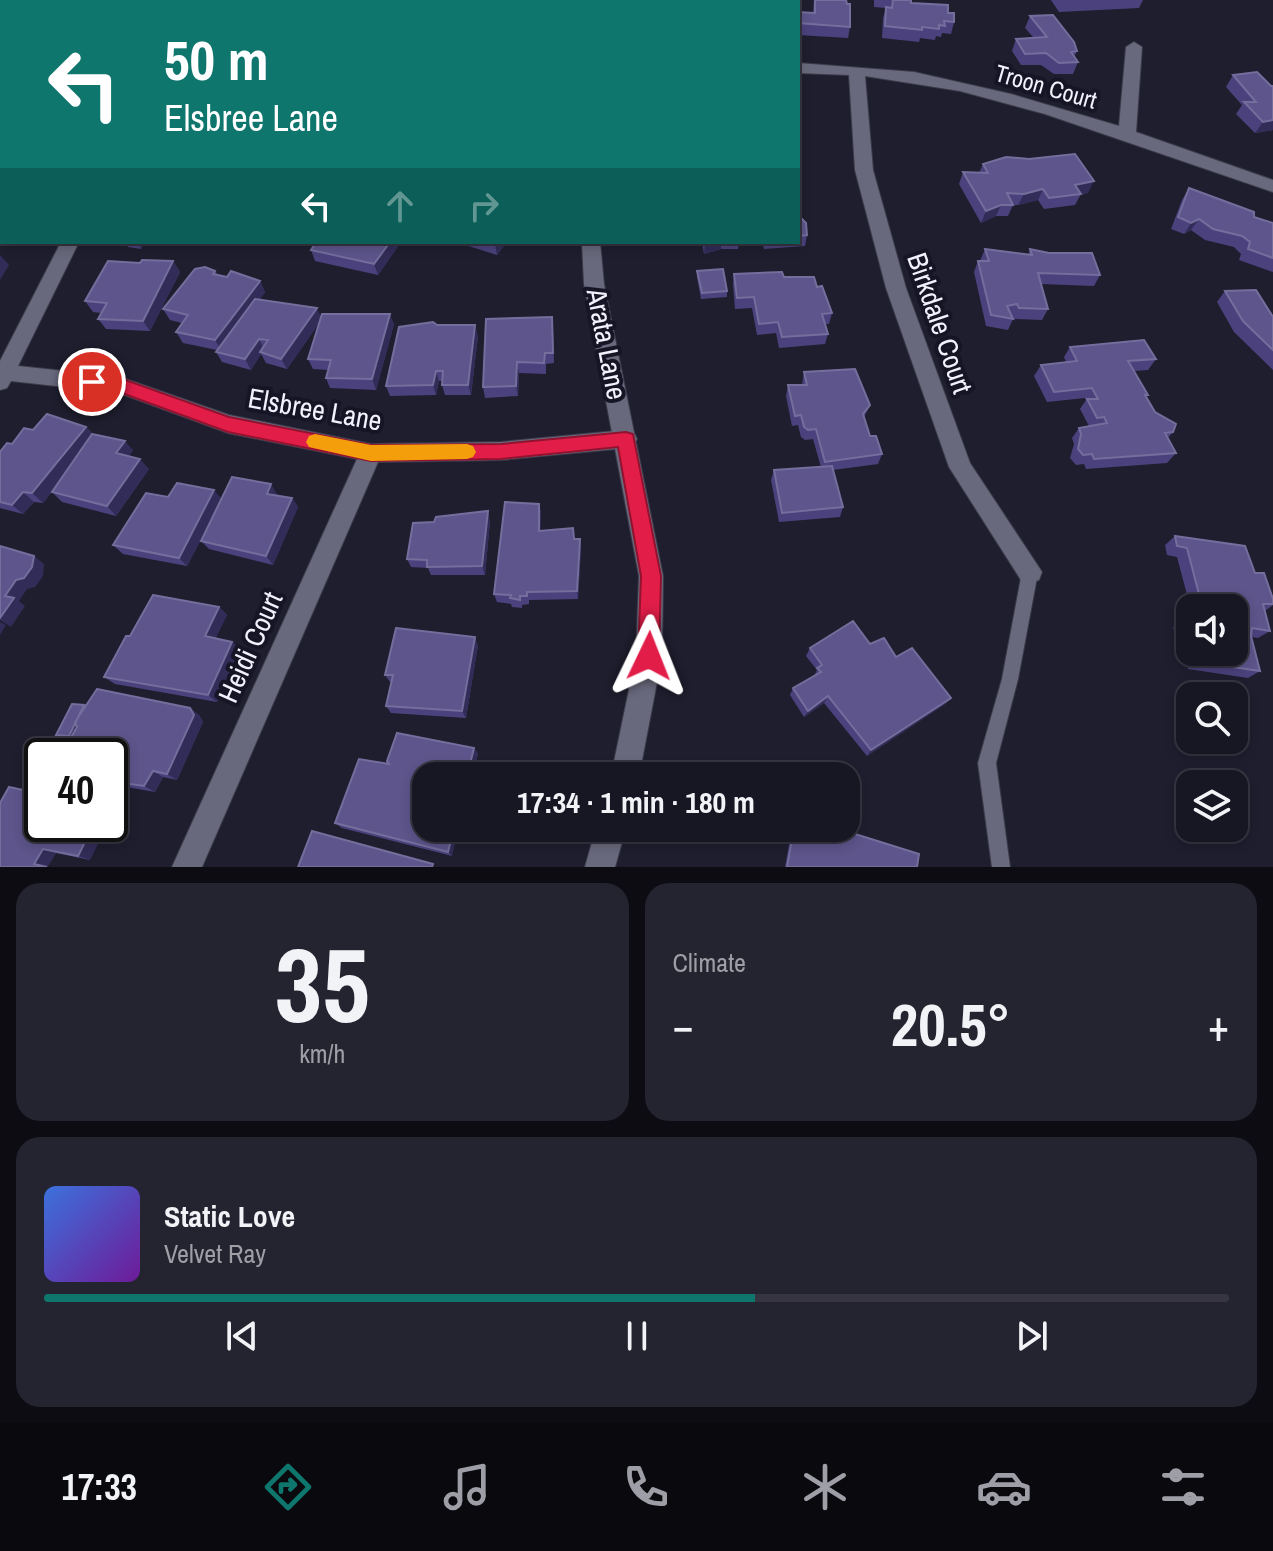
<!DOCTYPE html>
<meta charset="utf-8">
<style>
body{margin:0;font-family:"Archivo Narrow",sans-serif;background:#242330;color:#f1f3f6;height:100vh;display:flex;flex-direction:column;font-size:30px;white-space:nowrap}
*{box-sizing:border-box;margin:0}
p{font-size:26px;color:#9e9fa6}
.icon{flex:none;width:44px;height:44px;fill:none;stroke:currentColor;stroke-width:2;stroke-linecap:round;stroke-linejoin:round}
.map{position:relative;height:867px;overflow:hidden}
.panel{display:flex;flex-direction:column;gap:16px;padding:16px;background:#0d0c13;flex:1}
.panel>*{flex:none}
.guide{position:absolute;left:0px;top:0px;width:800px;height:244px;box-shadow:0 4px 12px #0003,0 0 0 2px #363541;background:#0f766e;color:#fff;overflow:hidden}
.fabs{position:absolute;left:1176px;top:594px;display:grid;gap:16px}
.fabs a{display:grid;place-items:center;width:72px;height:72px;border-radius:16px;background:#171623;box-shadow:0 4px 12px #0003,0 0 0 2px #363541;font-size:40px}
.speed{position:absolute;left:24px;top:738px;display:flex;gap:16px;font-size:40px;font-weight:700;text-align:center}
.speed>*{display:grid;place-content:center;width:104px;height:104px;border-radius:50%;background:#171623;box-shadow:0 4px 12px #0003,0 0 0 2px #363541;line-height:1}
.speed .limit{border:4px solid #111;border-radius:12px;background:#fff;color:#111}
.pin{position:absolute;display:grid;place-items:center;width:68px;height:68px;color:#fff;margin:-34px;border:4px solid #fff;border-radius:50%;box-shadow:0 2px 8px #0007}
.me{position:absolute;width:88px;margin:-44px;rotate:2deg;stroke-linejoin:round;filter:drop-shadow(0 0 6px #0008)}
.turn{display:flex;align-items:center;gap:28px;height:168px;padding:0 32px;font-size:36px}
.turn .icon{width:104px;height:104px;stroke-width:2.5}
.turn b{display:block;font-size:56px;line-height:68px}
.lanes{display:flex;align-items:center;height:76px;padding:0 32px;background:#0003;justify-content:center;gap:40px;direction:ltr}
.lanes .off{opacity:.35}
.big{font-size:60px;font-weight:800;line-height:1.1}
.panel .tile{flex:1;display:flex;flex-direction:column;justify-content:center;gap:12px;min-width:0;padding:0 28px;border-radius:24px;background:#242330}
.panel .dial{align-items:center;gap:0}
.dial b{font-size:104px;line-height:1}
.song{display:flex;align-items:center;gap:24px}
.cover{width:96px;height:96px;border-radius:12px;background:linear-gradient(135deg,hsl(220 70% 55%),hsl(280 70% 35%))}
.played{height:8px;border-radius:4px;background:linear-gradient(90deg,#0f766e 60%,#363541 60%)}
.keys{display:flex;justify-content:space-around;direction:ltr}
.heat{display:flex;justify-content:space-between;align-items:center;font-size:44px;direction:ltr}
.panel .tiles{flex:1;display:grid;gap:16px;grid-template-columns:1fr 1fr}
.tile:last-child{grid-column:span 2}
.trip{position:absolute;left:412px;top:762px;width:448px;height:80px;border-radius:24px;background:#171623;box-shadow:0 4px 12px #0003,0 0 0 2px #363541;font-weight:800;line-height:80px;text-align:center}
.dock{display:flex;height:128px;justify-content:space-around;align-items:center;background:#09090e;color:#9e9fa6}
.dock .icon{width:56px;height:56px}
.dock .active{color:#0f766e}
.dock b{font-size:36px;color:#f1f3f6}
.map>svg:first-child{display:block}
</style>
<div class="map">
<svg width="1273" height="867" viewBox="0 0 1273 867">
<rect width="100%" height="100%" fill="#1f1e2f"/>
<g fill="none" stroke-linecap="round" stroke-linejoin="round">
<!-- service casing -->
<g stroke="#3c3b4a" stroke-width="2">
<path id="service" d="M1030,565L1036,567L1038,572L1018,679L996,763L1010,867H992L978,763L1002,679L1022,572L1024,567Z"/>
</g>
<!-- minor casing -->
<g stroke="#3c3b4a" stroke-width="2">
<path id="minor" d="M219,0H235L218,2Z
M404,0H418V2H404Z
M1134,42L1142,47L1136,132L1273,180V192L1045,114L960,91L865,76L873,170L906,288L970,463L1042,572L1039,580L1030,583L1021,580L949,467L886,288L855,170L849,75L798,73V63L914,72L1011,94L1119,126L1126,47Z
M61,242H79L18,366L120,377L229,415L371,444L501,442L626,430L634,433L637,439L634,445L626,448L501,460L378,462L202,867H172L357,459L228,433L119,393L11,381L7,388L0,390V361Z"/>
</g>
<!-- tertiary casing -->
<g stroke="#3c3b4a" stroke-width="2">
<path id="tertiary" d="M563,0H577V2H563Z
M582,242H600L604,284L663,576L662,656L639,776H611L636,656L639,576L584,284Z
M596,828H626L615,867H585Z"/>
</g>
<!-- service -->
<use href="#service" fill="#69697d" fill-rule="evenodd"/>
<!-- minor -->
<use href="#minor" fill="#69697d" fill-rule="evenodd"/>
<!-- tertiary -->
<use href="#tertiary" fill="#69697d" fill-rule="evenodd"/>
</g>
<!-- wall -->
<path fill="#4b427d" d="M0,0H79L76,2H2V47L0,49Z
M311,0H371V2H312Z
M448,0H500V2H449Z
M766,0H795L794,2H765Z
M814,0H846L850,27L848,38L798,35V12L813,13Z
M874,0H911V3L948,13L954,22L951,34L942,33L941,37L936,36L935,40L920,38L919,42L882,38L883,18L886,8L874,7Z
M1051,0H1143L1139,8L1059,12Z
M1030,16L1077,51L1074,57L1078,62L1073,74H1054L1041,65H1021L1012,51L1016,39L1034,38L1025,28Z
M1233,75L1273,86V130L1255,133L1236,114L1242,105L1226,87Z
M0,131H2V223L0,224Z
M983,164L1088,193L1081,194L1075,205L1044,209L1038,200L1018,205H1013L1008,216H996L981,223L959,184L963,172L979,173Z
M1189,188L1254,217L1273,223V272L1239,260L1241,254L1234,247L1205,240L1191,230L1184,234L1171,229L1182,200Z
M798,218L807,235L805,246L764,249L762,242H798Z
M125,242H145L141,249L128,247Z
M316,242H401L378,275L315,261L311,250Z
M456,242H507L497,255Z
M702,242H739L738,249H721L704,254Z
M985,249L1028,255L1030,249L1100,275L1094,286L1041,284L1048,309L1042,320L1013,319L1008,330L986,326L974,272L978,261H980Z
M173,261L180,272L150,331L106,329L98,319L101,313L93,312L85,301Z
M215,271L218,275L260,281L265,292L259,300L321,317L394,324L376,390L330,388L326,378L328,370L313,369L308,359L319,323L287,369L266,363L261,354L251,370L222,362L216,352L217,350L183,343L176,332L182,323L170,320L163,309Z
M697,271L727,291V297L701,299L697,277Z
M734,274L784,277L817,287L832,313L829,324H825L828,334L825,344L779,348L776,333L757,335L752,308L735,309L733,284Z
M1225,291L1273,317V370L1234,332L1217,302Z
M437,325L478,336L471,395H445L442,385V381H439L436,395L390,396L386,386Z
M553,328L554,363L546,364V374L519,373L518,396L485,398L483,387Z
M1070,347L1156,359L1148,370L1134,371L1148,395L1146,397L1155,412L1173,432L1168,438L1176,453L1167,463L1086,469L1084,464L1076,465L1070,458L1074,444L1072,438L1079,428L1089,426L1080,409L1086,400L1085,398L1047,402L1034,376L1041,365L1066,362L1064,357Z
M804,372L870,405L864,417L870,436L882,454L878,464L833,470L843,507L840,517L779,522L771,480L774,470L821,467L813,439L805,440L801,437L798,425L792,426L786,396L788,385H802Z
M86,427L93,434L133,450L129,456L149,469L116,516L62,502L52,492L57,485L43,503L34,502L23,514L0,508V452L33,430Z
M277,494V495L292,498L298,507L273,565L209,549L201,541L212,518L187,566L123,554L113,545L168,497L221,499Z
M539,504L541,513L540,531L574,539H580L581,548L578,599L529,600V604L522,605V608L512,607L511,604L497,602L494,594Z
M490,521L485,575H431L428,568L411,567L407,559L434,522Z
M1175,536L1255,573L1273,599V605L1265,611L1270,631L1258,638L1251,637L1260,671L1248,678L1188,669L1185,651L1173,628L1184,620H1190V652H1234V608H1192L1189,602L1177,557L1167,555L1165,545Z
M219,607L227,615L215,638L232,642L240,650L217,702L115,684L104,677L130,636Z
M870,644L896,657L951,698L945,704L867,756L824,703L804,717L790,695L793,688L814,676L817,670L806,656L810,648Z
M478,645L466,718L391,713L386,706L392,682H390L385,675Z
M86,707L190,708L199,715L203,722L177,780L163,777L155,792L127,787L122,795L110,792V756L70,739L62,738L56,735Z
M474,748L478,754L472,776H426L452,856L342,828L335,823L389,764Z
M0,803L90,860L56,853L47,867Z
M792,828H836L917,867H785Z"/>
<!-- shaded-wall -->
<path fill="#322c58" d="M62,0H79L76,2H63Z
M154,0H170L171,2H152Z
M2,29V47L0,49V31Z
M1273,120V130L1255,133L1263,122Z
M1094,181L1088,193L1070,195L1075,185Z
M1043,189L1038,200L1018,205L1024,194Z
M1001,205L996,216L981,223L986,211Z
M1199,219L1191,230L1184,234L1191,223Z
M138,242H145L141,249Z
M390,242H401L378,275L374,264Z
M497,242H507L497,255L495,244Z
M708,242H721V249L704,254L705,243Z
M0,255L9,265L0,280Z
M173,261L180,272L150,331L143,321Z
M260,281L265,292L221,350L215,340Z
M317,308L322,319L287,369L281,359Z
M390,314L394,324L376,390L372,379Z
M475,325L478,336L471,395L468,385Z
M259,339L264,349L251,370L245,359Z
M517,362L519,373L518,396L516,386Z
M436,371L439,381L436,395L433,385Z
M86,427L95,437L43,503L32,493Z
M125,441L133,450L125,462L116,453Z
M140,459L149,469L116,516L107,506Z
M271,484L277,494L274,503L267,494Z
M214,490L222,499L187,566L179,558Z
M23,492L34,502L23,514L12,505Z
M292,498L298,507L273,565L266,556Z
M539,504L541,513L540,540L539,531Z
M488,511L490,521L485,575L482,566Z
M580,539L581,548L578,599L577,591Z
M34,556L44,564L43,576L35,587L27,589L19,601L25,606L11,627L0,620L5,596Z
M219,607L227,615L213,644L205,636Z
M0,622L6,625L0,635Z
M475,637L478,645L466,718L462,711Z
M232,642L240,650L217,702L208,695Z
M828,696L824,703L804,717L808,711Z
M951,698L945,704L867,756L871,750Z
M84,705L89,709L75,740L69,736Z
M190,708L199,715L203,722L177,780L167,774Z
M474,748L478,754L472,776H467Z
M153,771L163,777L155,792L144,786Z
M116,782L127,787L122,795L111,790Z
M110,810L114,812L110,821Z
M94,824H108L90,860L78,856Z
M454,828H459L452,856L448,852Z
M43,849L56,853L47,867L34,864Z"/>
<!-- building -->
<path fill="#5d558b" stroke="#746e9d" stroke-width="2" d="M0,0H37L45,2H2V21L0,20Z
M106,0H154L152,2H104Z
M356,0H362V2H323Z
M686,0H705L706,2H686Z
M815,0H846L847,4H850V27L798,23V12L815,13Z
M893,0H911V3L948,5V13H954V22L944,21L945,26L939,25V29L922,27V30L885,26L886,7L892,8Z
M1053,15L1074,42L1077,51L1071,52L1078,62L1059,63L1046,53L1025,54L1016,39L1047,37L1030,16Z
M1257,72L1271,86H1273V120L1263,122L1244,102H1256L1233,75Z
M0,131H2V166H0Z
M1075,154L1094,181L1075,185L1081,194L1049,198L1043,189L1024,194L1007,193L1013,205H1001L986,211L963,172L988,173L983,164L1006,157L1029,159Z
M2,173V212H0V174Z
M1189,188L1254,212V217L1273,223V258L1248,249L1250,242L1242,236L1213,229L1199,219L1191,223L1178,217Z
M800,217L806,223L807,235L798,236V218Z
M316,242H390L374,264L311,250Z
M985,249L1032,255L1030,249L1049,253H1092L1100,275L1038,273L1048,309L1019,308L1017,304L1007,306L1013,319L991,315L978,261H989Z
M142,260L173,261L143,321L98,319L107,303L85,301L108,261L140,263Z
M205,267L215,271L213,274L227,277L231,271L260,281L215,340L176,332L188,315L163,309L195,269Z
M723,269L727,291L702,293L697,271Z
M782,272L784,277H814L817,287L822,286L832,313L822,314L828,334L782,337L778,322L759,324L754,297L737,298L734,274Z
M1256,290L1273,317V350L1243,321L1225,291Z
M255,299L317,308L281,359L260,352L268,340L259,339L245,359L216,352Z
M322,314H390L372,379L326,378L331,360L308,359Z
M552,317L553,353H545L544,363L517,362L516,386L483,387L486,319Z
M433,322L437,325H475L468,385H442L443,371H436L433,385L386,386L399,327Z
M1144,340L1156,359L1128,361L1148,395H1145L1155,412L1176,424L1173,432L1165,433L1176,453L1094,459L1092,454L1083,455L1078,449L1081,434L1079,428L1107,423L1104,417L1097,418L1087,399H1098L1092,388L1054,392L1041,365L1077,361L1070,347Z
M855,369L870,405L863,414L870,436H876L882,454L825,462L816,429L808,430L804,427L801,415L795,416L788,385H807L804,372Z
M47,414L86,427L32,493L23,492L12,505L0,502V452L7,443L12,444L24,428L33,430Z
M92,434L125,441L116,453L140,459L107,506L52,492Z
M832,466L843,507L782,513L774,470Z
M232,477L271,484L267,494L292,498L266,556L201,541Z
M177,483L214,490L179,558L113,545L146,493L168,497Z
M505,502L539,504V531L573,528L574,539H580L577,591L527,592V596H520V600L510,598L511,595L494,594Z
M488,511L482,566L427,567V560L407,559L413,523L434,522L436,517Z
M1175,536L1245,546L1255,573H1264L1273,599V604H1263L1270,631L1252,628L1251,636L1260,671L1199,662L1198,652H1234V608H1208L1199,594L1187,548L1177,546Z
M0,546L34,556L32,567L24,578L16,580L5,596L14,598L0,618Z
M153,595L219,607L205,636L232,642L208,695L104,677L126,636H130Z
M1184,620H1190V632Z
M853,621L870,644L884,638L896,657L912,648L951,698L871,750L828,696L808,711L793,688L821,672L817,668L822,665L810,648Z
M396,628L475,637L462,711L386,706L393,675H385Z
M97,689L190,708L194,715L167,774L153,771L144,786L116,782L111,790H110V756H60L77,727L75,722Z
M72,704L84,705L69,736L56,735Z
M397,733L474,748L467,776H426V828H454L448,852L335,823L359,759L389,764L387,761Z
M9,787L42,794V824H94L78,856L43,849L34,864L47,867H0V803Z
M794,828H836L919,854L917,867H787Z
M312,831L433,864L432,867H298Z"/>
<!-- route -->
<path fill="#e11d48" stroke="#92132f" stroke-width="2" d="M92,375L120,378L229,417L371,445L501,444L626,432L633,434L661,576L659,656L656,663L649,666L641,663L638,656L641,576L618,447L501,459L371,461L228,432L119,392L86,387L83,382L86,377Z"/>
<!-- slow -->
<path fill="#f59e0b" d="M315,434L371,445L467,444L473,446L476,452L473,457L467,459L371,461L309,447L306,442L309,436Z"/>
<g text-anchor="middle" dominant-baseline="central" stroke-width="8" stroke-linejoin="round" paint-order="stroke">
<!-- far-street labels -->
<g font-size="24" fill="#f2f2fe" stroke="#161525">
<text transform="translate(1046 86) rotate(16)">Troon Court</text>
</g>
<!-- street labels -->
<g font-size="28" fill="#f2f2fe" stroke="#161525">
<text transform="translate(940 323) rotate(71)">Birkdale Court</text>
<text transform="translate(607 344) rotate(79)">Arata Lane</text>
<text transform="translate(315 409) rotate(10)">Elsbree Lane</text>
<text transform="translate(250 647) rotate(-66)">Heidi Court</text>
</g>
</g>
</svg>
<div class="fabs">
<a><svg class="icon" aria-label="sound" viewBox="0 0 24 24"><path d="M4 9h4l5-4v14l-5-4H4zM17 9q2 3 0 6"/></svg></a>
<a><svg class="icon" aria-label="search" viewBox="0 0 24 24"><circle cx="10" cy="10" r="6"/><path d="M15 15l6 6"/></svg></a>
<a><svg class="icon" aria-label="layers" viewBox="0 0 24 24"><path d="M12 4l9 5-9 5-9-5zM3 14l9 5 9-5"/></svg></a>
</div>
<div class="speed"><div class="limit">40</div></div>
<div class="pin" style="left:92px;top:382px;background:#d93025"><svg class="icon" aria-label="arrive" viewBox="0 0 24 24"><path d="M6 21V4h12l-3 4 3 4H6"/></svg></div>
<svg class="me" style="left:649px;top:656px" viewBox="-20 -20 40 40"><path d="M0-17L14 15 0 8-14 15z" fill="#e11d48" stroke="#fff" stroke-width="4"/></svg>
<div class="trip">17:34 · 1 min · 180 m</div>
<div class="guide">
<div class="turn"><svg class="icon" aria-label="left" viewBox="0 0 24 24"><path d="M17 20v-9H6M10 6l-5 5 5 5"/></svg><div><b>50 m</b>Elsbree Lane</div></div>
<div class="lanes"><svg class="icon" aria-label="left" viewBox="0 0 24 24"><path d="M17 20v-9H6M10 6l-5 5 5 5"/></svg><svg class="icon off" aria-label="ahead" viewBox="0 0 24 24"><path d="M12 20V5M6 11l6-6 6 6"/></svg><svg class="icon off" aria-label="right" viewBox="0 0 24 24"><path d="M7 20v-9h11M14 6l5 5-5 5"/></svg></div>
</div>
</div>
<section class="panel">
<div class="tiles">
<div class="tile dial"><b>35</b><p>km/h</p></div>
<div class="tile"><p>Climate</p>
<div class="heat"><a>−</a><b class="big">20.5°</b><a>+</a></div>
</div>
<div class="tile">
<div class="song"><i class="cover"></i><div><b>Static Love</b><p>Velvet Ray</p></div></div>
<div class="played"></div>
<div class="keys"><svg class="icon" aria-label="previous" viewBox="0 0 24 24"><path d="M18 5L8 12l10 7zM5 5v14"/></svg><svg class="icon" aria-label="pause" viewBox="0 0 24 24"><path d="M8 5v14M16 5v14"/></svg><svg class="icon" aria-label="next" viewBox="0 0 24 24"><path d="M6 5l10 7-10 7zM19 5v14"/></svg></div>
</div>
</div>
</section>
<nav class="dock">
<b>17:33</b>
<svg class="icon active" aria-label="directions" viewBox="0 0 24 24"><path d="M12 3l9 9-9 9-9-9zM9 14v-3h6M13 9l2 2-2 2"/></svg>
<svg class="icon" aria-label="music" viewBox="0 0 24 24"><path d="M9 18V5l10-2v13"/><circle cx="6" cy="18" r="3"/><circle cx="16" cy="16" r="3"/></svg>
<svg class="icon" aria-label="phone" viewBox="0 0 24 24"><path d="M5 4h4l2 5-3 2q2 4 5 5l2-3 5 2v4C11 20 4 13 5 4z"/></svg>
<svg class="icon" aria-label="climate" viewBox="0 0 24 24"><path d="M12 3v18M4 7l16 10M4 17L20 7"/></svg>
<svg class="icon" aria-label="car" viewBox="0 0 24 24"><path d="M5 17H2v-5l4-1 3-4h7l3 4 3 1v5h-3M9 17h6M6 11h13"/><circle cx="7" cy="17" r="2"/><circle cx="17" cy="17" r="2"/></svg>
<svg class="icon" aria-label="filters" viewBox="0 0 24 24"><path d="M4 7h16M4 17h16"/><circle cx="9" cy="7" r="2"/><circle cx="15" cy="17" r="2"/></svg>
</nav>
